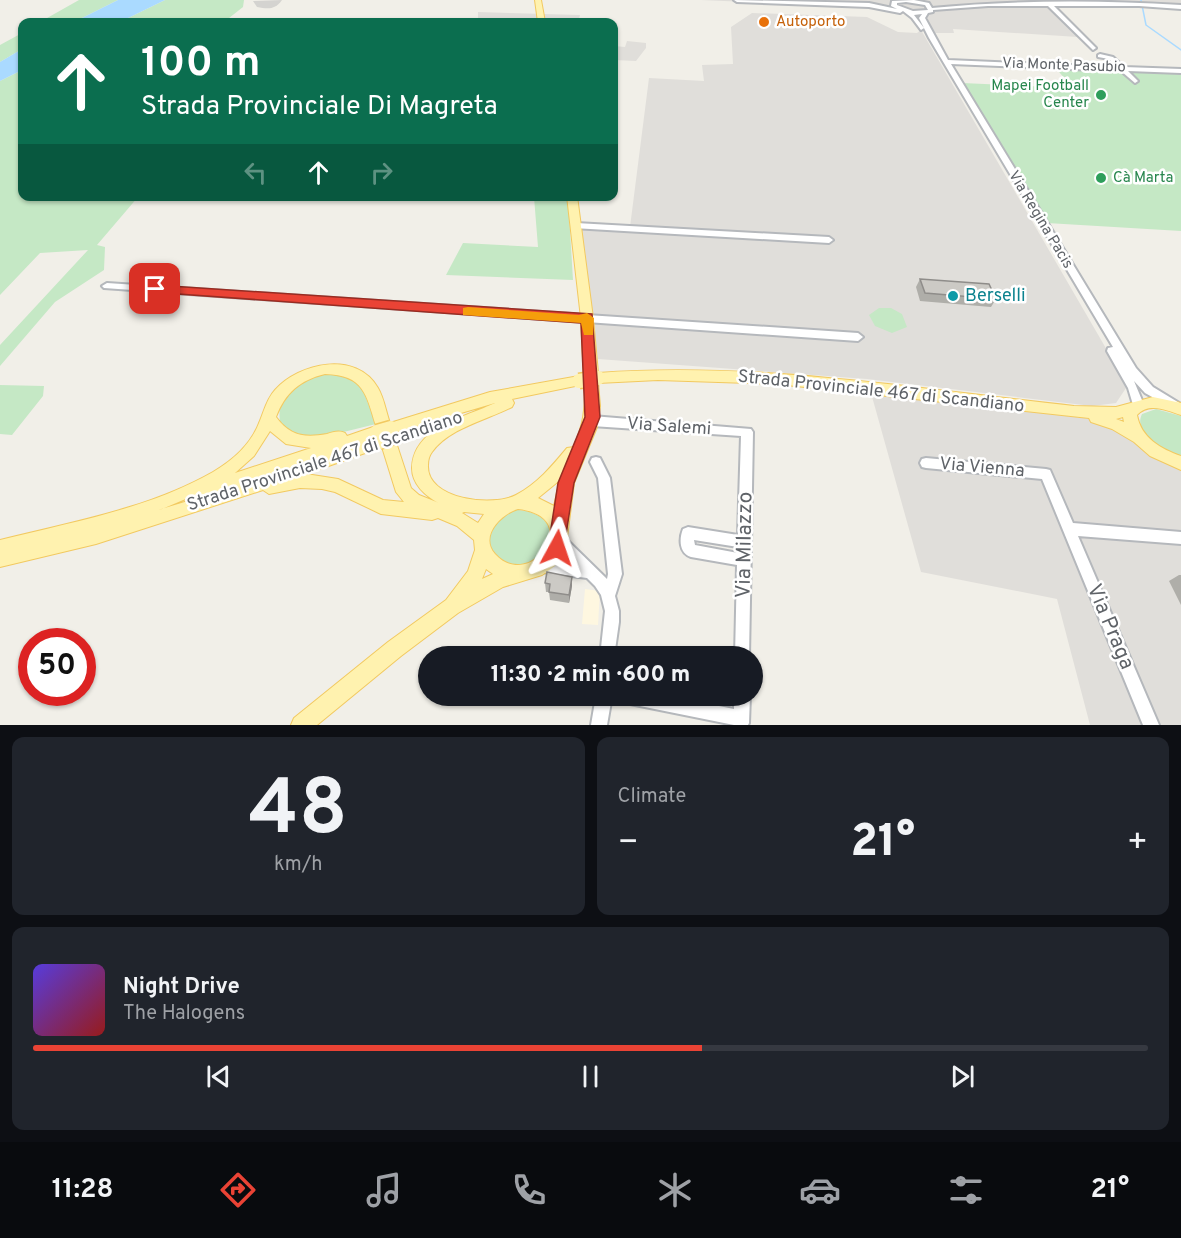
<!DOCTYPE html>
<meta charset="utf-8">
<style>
body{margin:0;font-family:Overpass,sans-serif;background:#20242c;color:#f1f3f6;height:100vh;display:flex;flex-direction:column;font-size:22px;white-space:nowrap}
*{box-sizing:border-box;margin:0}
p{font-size:20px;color:#9ea1a6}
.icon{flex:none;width:33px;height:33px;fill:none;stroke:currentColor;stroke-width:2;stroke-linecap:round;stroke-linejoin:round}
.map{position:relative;height:725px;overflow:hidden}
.drawer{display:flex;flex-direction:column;gap:12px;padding:12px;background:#0d0f14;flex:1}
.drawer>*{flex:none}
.top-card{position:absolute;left:18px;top:18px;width:600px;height:183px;border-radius:12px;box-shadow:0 2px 4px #0004;background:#0b6e4f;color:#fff;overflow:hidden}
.speed{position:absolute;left:18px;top:628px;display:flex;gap:12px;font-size:30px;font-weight:700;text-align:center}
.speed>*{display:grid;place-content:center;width:78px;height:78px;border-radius:50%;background:#171b24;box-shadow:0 2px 4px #0004;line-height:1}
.speed .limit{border:9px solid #d22;background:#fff;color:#111}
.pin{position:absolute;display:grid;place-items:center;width:51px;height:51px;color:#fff;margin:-26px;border-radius:12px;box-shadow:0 3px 9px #0006}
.me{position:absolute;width:66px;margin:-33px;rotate:5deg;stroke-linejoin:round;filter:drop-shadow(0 0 4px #0008)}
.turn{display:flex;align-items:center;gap:21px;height:126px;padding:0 24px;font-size:27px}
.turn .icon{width:78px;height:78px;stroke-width:2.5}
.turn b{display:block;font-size:42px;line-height:51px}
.lanes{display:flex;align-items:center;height:57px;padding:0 24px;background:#0003;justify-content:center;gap:30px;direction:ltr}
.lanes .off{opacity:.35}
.big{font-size:45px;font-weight:800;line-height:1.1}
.drawer .card{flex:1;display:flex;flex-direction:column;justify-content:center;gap:9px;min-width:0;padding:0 21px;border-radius:12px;background:#20242c}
.drawer .dial{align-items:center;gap:0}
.dial b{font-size:78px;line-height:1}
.song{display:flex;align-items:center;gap:18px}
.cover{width:72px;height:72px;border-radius:9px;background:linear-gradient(135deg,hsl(250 70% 55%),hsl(0 70% 35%))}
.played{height:6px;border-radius:3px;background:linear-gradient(90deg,#ea4335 60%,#363941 60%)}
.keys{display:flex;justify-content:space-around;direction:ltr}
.heat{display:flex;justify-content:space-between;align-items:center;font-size:33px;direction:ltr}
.drawer .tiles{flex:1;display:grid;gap:12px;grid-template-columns:1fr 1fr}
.card:last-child{grid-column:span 2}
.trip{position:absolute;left:418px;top:646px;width:345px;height:60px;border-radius:30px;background:#171b24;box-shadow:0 2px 4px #0004;font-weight:800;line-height:60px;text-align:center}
.menu{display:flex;height:96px;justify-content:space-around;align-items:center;background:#090b0e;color:#9ea1a6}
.menu .icon{width:42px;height:42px}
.menu .on{color:#ea4335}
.menu b{font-size:27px;color:#f1f3f6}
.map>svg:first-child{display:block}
</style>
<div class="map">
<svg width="1181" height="725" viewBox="0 0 1181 725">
<rect width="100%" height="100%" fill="#f1efe8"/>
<!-- commercial -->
<path fill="#fef7e0" d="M585,589L600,591L598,625L582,624Z"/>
<!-- industrial -->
<path fill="#e0deda" d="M701,0H1181V8L1049,6L1078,37L953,29L954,33H932L923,16L883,8Z
M478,12L545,14L580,15L578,22H469V19H478Z
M752,13L867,17L898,32L917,33L921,30L1118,369L1126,388L1116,403L1092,406L867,379L598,359L581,224L630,227L649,78L704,81L702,65L733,64L731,27Z
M627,41L646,43V48L636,61L614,60V46L625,47Z
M871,393L1093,419L1123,433L1155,458L1181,470V725H1090L1057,599L921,572Z"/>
<!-- green -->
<path fill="#c5e8c5" d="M79,0H118L74,22H40Z
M165,0H244L243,7L224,22H120Z
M22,33V49L0,62V45Z
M1053,65L1181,70V231L1047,223L988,136L990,128L962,83L1073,88Z
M22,70V196L138,197L97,245L105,247L104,270L55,302L0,366V345L88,250L40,253L0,295V81Z
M534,197H568L573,280L446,275L463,243L538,247Z
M879,308H891L902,314L907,327L892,333L875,326L869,315Z
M334,372L359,380L376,424L311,440L282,429C270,394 303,376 334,372Z
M0,385L44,386L43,396L12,435L0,434Z
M1156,409L1181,416V456C1165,451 1132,435 1142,414Z
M516,510C534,510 557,521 549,543C531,601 446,535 516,510Z"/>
<!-- water -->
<path fill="#aadaff" d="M118,0H165L120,22H74Z
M22,49V70L0,81V62Z"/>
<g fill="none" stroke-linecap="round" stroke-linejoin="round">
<!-- stream -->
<path stroke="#aadaff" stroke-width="1.5" d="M1141,0L1146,25L1181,50"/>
<!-- runway -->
<path fill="#d4d3d0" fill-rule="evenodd" d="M282,0C275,10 268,9 257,7L253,1Z"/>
<!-- minor casing -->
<g stroke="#b5b8bc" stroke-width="4">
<path id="minor" d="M734,0L869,3L897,9L891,6L892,1L914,0L929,3L932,8C1013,0 1099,0 1181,5V9L1139,6H1054L1096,48L1093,50L1048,6H988L933,10V12L928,13L925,18L948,60L1117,67L1109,59L1098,57V55L1100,54L1113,57L1124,67L1181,69V73L1128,71L1138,81L1135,83L1121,71L951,64L1136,368L1153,387L1181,404V413L1145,393L1134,381L1144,405L1142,408H1134L1128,388L1107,351L1108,348L1113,347L929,38L919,18L922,14L914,15L924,28L921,30L912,18L903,11L900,13L869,7L737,2ZM906,2L925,5L928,10L913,11L897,5V3Z
M576,223L829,237L833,240L829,243L573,228L572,226Z
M107,283L858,333L863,337L858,341L104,288L102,286Z
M592,416L751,429L753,432L749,657H735L737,565L691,557C679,553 679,539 683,529L688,527L738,535L741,436L592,426L588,424L586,421L588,418ZM694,540L738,547V553L695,545Z
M596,457L600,458L610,478L622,574L615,596L619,611V622L614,657H600L605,611L601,595L595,586L587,578L542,572L537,571L535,566L537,561L542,560L572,563L554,545L552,541L554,537L559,535L564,537L607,579L608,574L598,478L590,462L592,458Z
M926,458L1046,469L1050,470L1073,523L1181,532V544L1078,536L1159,725H1143L1042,479L926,468L922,467L920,463L922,459Z
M596,696H612L607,725H591Z
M622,696H669L734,709V696H750L749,723L748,725H734L630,704L625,701Z"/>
</g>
<!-- major casing -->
<g stroke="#f2c960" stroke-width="2">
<path id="major" d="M535,0H541L545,22H538Z
M567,196H577L593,318L598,373C757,361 916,389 1074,406L1116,407L1153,397L1181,403V415C1166,410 1149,402 1137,415C1141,438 1161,449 1181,456V470L1150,456L1134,442L1112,429L1091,422L1089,418L777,384L658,380L598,383L600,406L597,427L574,483L566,545L555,566L542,575L503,587L458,613L401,656L317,725H291L294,718L388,642L446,600L468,571L475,550L474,540L457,526L438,518L432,520L381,514L335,492L322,489L300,488L269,494L263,490L96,544L0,567V540C72,522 148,509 213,472C232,461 251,444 259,423C264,412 266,400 275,390C299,363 356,350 378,388C384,398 386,412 390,423L490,392L579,376L584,378L581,318ZM325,374C364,375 366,394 376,426L347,436L345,433C339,430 333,432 327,434C304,438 290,436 276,417C285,393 300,380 325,374ZM585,384C586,408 583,425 574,447L567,448C552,466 537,484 516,495C493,507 426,500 428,465C428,460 429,456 432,452C449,428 487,420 512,407L514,403L512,399ZM495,403C466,417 413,427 412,468C412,484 425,496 439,503L419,495L411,488L393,433ZM1123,417L1124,422L1116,419ZM270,431L286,444L311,448L235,473L254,456ZM382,447L396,492L404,502L383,500L338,479L306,474ZM560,480L554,506L538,498ZM195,495L198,498L158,510L162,509ZM518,509C587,517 530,593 495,554C479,536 501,514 518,509ZM464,512L484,514L478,523L462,513ZM486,569L493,574L482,579Z"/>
</g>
<!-- minor -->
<use href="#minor" fill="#fff" fill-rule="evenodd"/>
<!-- major -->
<use href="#major" fill="#fff2af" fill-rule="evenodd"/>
<!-- major-bridge casing -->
<g stroke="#f2c960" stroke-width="17" stroke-linecap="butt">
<path id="major-bridge" d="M579,381L598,378
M377,432L391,428
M379,442L394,437"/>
</g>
<!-- major-bridge -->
<use href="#major-bridge" stroke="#fff2af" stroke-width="14"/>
</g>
<!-- wall -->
<path fill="#afaea9" d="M920,279L996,299L991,307L920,301L916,287Z
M1179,575H1181V605L1169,581Z
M545,583L572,586L569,603L550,600L549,592H546Z"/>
<!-- shaded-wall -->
<path fill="#8f8d8a" d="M572,577V586L569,603V595Z"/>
<!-- building -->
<path fill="#cccac5" stroke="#8f8d8a" stroke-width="1.5" d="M920,279L989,284L996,299L925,293Z
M547,572L572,577L569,595L549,592L550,584L545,583Z"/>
<!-- route -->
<path fill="#ea4335" stroke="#982c22" stroke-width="1.5" d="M155,285L592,314L600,417L574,483L563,554L557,556L551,554L548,548L558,483L585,417L581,323L150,292V286Z"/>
<!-- slow -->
<path fill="#f59e0b" d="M468,307L579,315L587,313L594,318L593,335H584L581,323L463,315V308Z"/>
<!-- markers -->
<circle fill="#e8710a" stroke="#fff" stroke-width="2" cx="764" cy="22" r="6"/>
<g fill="#2e9e5b" stroke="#fff" stroke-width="2">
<circle cx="1101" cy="95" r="6"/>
<circle cx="1101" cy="178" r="6"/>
</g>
<circle fill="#0f9aa8" stroke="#fff" stroke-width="2" cx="953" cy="296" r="6"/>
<g text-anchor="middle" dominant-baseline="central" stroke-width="5" stroke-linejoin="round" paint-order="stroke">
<!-- far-food labels -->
<g font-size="15" fill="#c56008" stroke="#fff" text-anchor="start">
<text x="776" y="22">Autoporto</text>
</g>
<!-- far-street labels -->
<g font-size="15" fill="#5f6368" stroke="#fff">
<text transform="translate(1064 66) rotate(2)">Via Monte Pasubio</text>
<text transform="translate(1040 220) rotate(59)">Via Regina Pacis</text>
</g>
<!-- far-leisure labels -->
<g font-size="15" fill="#27864d" stroke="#fff" text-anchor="end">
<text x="1089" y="86">Mapei Football<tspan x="1089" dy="17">Center</tspan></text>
<text x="1113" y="178" text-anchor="start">Cà Marta</text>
</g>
<!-- culture labels -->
<g font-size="18" fill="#0d838f" stroke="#fff" text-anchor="start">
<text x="965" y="296">Berselli</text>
</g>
<!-- street labels -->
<g font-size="18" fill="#5f6368" stroke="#fff">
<text transform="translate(881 392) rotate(6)">Strada Provinciale 467 di Scandiano</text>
<text transform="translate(669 427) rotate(4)">Via Salemi</text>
<text transform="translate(325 462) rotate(-18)">Strada Provinciale 467 di Scandiano</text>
<text transform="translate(982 468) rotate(5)">Via Vienna</text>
</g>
<!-- near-street labels -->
<g font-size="21" fill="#5f6368" stroke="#fff">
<text transform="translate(745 545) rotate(-89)">Via Milazzo</text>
<text transform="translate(1110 627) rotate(67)">Via Praga</text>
</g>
</g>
</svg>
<div class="speed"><div class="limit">50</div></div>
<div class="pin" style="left:155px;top:289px;background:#d93025"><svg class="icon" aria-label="arrive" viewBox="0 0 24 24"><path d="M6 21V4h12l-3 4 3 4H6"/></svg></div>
<svg class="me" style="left:557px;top:548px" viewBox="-20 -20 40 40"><path d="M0-17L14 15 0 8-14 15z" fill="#ea4335" stroke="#fff" stroke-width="4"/></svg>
<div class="trip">11:30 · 2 min · 600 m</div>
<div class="top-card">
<div class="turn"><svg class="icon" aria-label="ahead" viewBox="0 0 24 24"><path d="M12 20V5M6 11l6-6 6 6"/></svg><div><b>100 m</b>Strada Provinciale Di Magreta</div></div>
<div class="lanes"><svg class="icon off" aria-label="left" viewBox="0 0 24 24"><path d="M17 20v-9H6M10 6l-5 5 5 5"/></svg><svg class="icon" aria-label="ahead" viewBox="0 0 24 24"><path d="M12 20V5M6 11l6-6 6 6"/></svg><svg class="icon off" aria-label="right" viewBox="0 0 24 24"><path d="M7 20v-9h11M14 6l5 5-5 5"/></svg></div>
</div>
</div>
<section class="drawer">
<div class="tiles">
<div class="card dial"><b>48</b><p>km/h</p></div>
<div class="card"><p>Climate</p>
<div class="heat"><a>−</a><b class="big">21°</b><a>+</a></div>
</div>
<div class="card">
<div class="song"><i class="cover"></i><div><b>Night Drive</b><p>The Halogens</p></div></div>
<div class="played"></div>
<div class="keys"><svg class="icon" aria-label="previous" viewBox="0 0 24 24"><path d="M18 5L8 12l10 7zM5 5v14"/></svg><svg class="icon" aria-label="pause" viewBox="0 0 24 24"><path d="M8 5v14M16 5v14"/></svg><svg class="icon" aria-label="next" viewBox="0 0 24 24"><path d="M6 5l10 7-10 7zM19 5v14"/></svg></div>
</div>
</div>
</section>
<nav class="menu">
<b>11:28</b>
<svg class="icon on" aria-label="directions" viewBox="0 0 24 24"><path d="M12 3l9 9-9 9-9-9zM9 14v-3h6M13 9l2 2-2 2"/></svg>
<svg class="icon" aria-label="music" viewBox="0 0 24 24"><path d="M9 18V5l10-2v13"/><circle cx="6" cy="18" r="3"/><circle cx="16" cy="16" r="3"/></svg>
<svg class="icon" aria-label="phone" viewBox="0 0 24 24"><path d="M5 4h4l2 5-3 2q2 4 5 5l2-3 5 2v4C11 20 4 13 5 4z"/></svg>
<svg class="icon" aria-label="climate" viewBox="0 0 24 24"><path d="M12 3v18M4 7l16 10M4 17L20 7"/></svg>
<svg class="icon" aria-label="car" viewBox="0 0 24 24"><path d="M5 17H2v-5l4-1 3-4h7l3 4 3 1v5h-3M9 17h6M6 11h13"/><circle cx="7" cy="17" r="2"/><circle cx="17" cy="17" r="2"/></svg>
<svg class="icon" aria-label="filters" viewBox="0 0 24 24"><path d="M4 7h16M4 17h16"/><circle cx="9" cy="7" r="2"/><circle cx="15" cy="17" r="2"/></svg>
<b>21°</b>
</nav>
